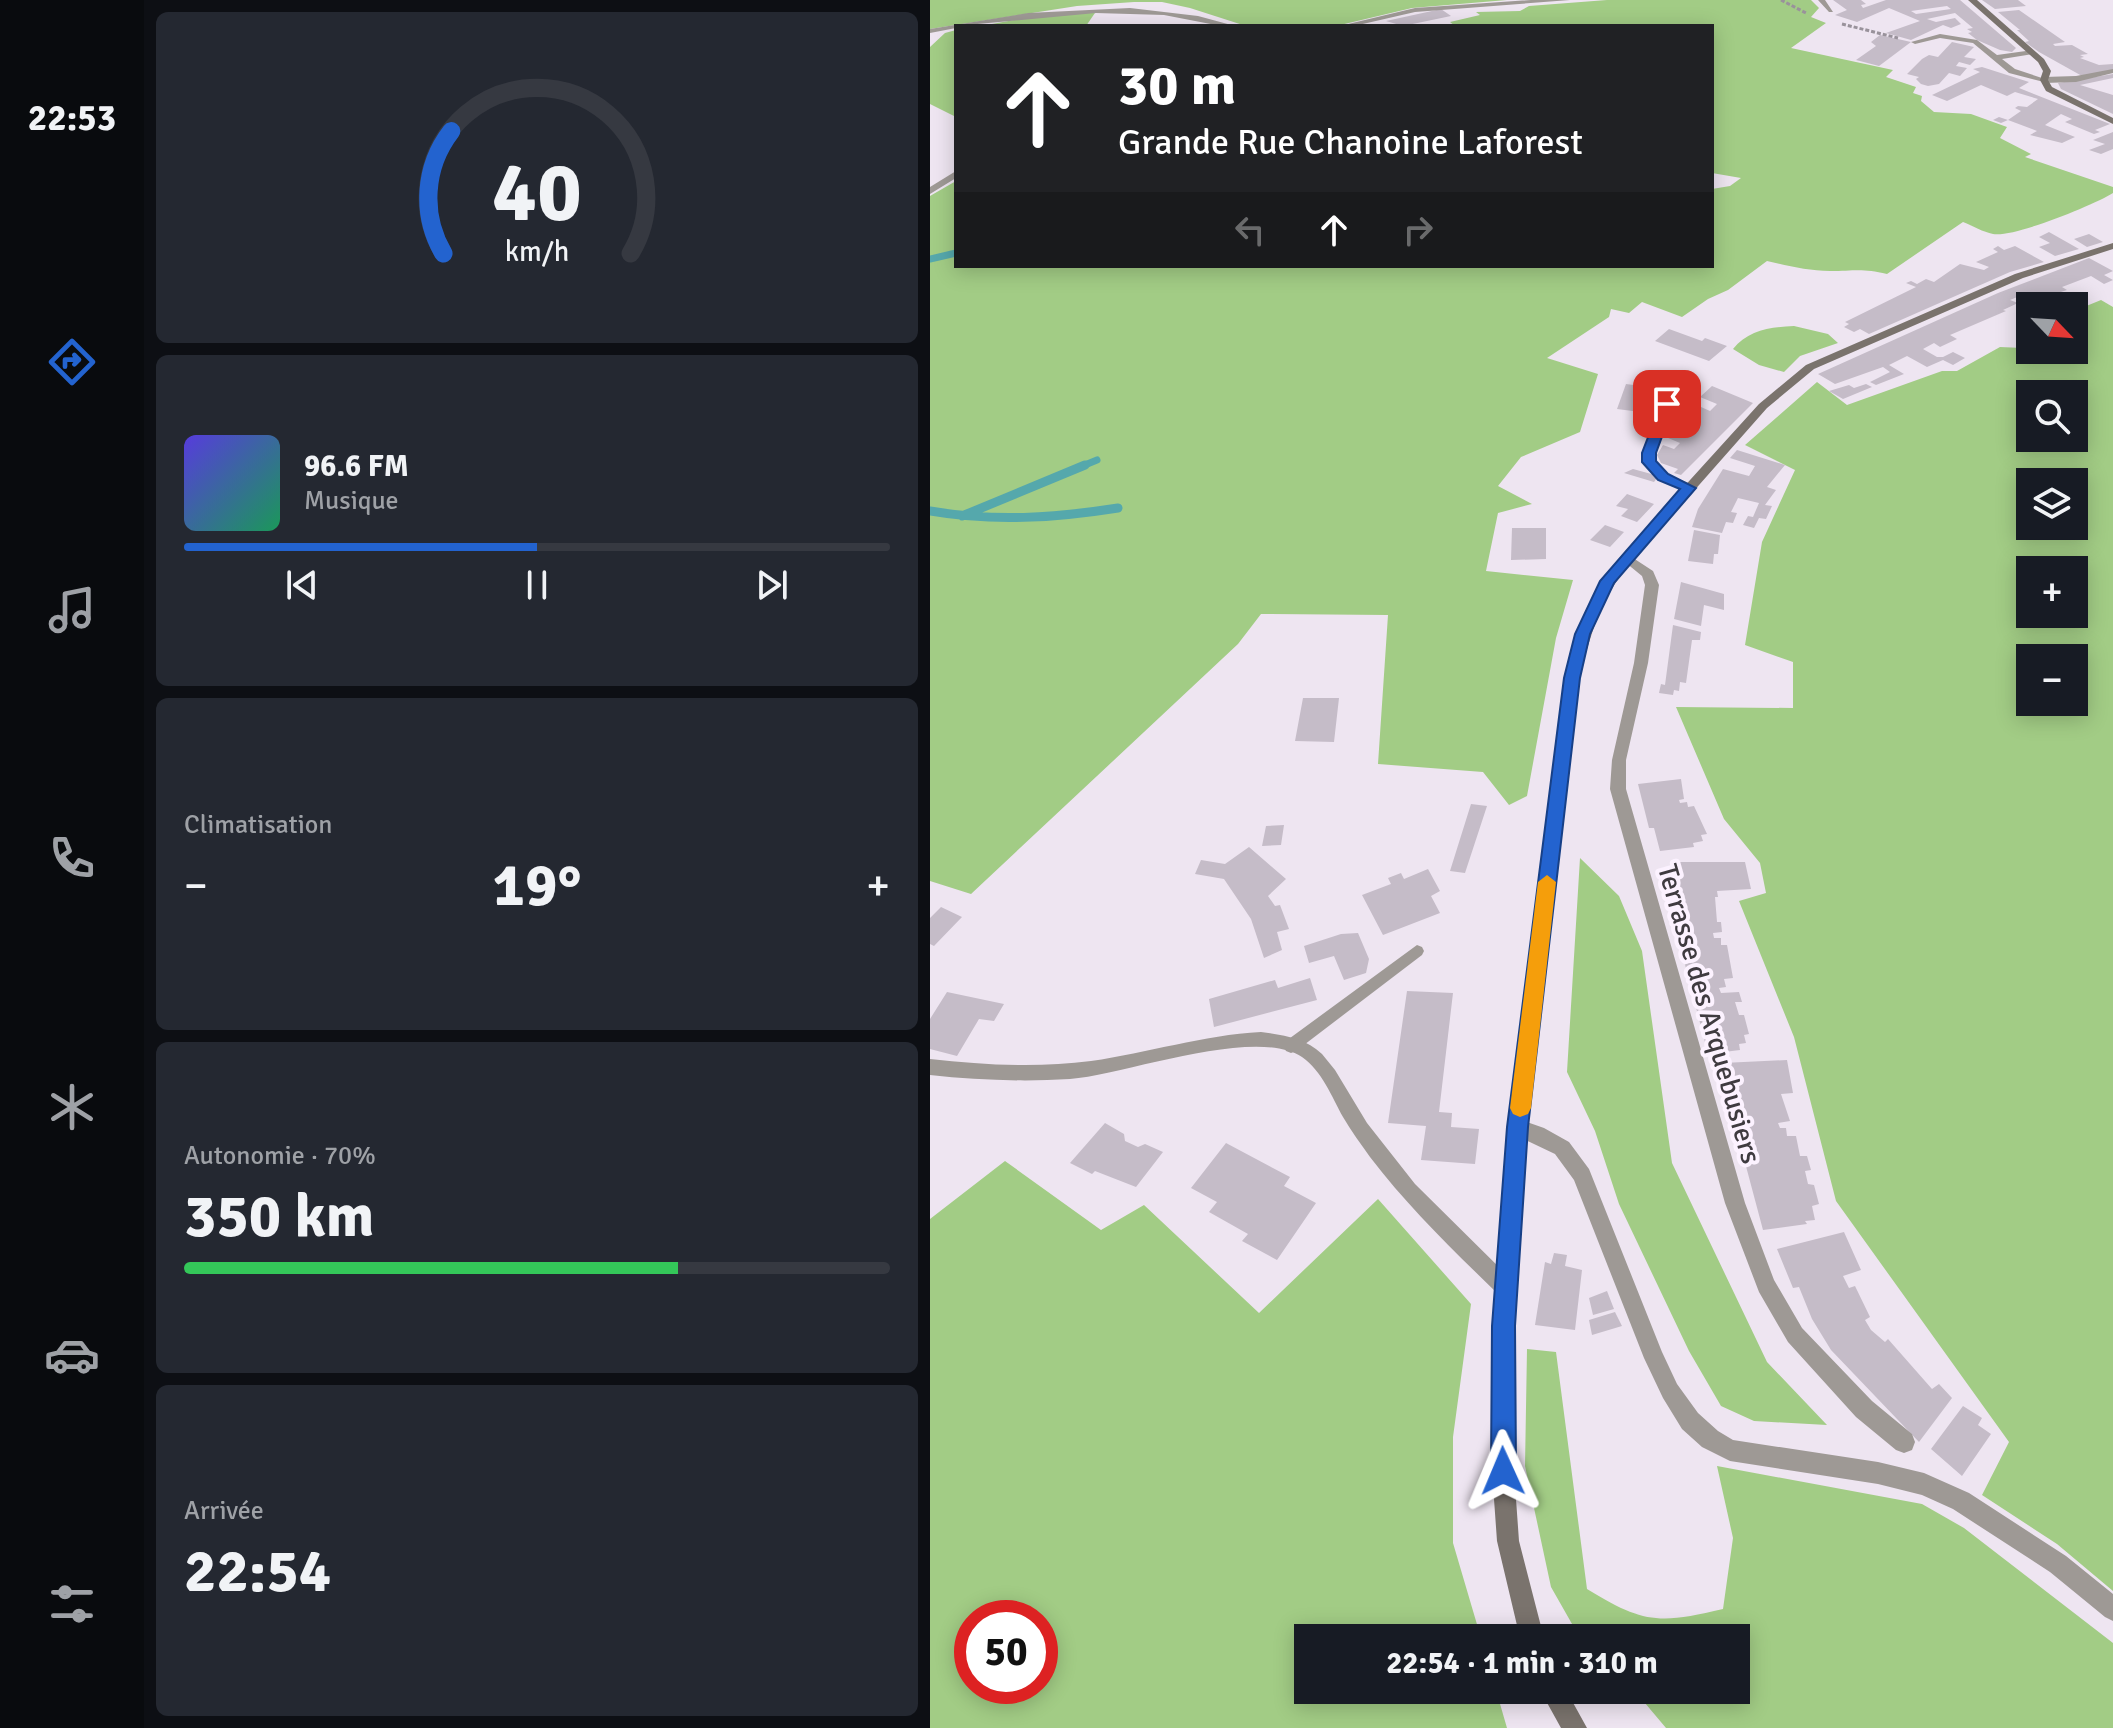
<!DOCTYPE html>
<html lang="fr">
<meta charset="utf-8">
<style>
body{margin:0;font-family:Signika,sans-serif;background:#242831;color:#f1f3f6;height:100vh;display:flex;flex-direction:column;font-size:30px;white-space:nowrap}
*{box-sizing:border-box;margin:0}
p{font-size:26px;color:#9ea1a6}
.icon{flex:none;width:44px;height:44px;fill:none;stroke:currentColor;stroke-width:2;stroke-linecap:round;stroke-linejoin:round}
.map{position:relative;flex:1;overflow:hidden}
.sheet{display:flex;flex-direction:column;gap:12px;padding:12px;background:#0d0f14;width:786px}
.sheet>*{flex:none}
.top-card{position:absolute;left:24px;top:24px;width:760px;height:244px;border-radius:0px;box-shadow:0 4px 20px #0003;background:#202124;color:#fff;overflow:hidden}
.needle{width:52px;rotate:115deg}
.tools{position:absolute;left:1086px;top:292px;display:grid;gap:16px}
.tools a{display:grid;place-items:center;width:72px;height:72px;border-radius:0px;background:#171b24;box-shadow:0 4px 20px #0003;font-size:40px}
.speed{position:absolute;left:24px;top:1600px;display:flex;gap:16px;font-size:40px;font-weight:700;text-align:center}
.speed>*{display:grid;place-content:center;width:104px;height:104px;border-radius:50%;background:#171b24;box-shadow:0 4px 20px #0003;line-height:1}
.speed .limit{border:12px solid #d22;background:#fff;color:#111}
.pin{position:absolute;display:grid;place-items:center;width:68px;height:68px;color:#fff;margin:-34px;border-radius:16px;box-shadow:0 4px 12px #0006}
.me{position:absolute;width:88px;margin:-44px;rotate:359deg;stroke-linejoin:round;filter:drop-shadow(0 0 6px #0008)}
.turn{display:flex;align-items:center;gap:28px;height:168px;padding:0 32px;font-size:36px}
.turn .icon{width:104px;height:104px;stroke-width:2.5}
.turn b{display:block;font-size:56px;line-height:68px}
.lanes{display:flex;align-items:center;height:76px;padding:0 32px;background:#0003;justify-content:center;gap:40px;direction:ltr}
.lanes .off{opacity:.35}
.big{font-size:60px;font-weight:800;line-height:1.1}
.sheet .card{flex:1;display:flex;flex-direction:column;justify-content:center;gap:12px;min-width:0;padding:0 28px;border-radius:12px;background:#242831}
.sheet .dial{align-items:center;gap:0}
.dial svg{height:208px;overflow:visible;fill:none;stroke:#363941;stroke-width:7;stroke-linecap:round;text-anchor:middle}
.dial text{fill:#f1f3f6;stroke:none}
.song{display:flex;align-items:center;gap:24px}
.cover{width:96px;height:96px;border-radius:12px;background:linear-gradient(135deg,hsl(250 70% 55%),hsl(150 70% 35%))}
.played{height:8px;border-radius:4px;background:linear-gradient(90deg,#2363cf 50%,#363941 50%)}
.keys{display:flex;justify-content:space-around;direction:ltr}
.heat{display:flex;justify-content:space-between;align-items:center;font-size:44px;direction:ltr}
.charge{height:12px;border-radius:6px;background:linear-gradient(90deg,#34c759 70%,#363941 0)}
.trip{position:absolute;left:364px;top:1624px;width:456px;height:80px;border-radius:0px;background:#171b24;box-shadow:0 4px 20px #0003;font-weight:800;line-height:80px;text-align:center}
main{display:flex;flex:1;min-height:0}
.tabs{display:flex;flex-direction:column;width:144px;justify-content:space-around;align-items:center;background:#090b0e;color:#9ea1a6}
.tabs .icon{width:56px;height:56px}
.tabs .current{color:#2363cf}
.tabs b{font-size:36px;color:#f1f3f6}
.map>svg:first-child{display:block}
</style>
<main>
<nav class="tabs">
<b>22:53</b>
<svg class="icon current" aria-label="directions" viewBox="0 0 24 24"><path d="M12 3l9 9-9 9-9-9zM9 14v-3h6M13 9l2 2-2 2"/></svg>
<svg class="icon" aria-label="music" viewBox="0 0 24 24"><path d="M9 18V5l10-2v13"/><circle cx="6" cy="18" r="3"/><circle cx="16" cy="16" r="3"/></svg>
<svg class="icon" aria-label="phone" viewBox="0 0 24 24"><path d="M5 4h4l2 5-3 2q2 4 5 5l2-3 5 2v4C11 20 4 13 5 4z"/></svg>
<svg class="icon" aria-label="climate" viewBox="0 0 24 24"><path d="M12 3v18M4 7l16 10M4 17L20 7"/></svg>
<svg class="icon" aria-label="car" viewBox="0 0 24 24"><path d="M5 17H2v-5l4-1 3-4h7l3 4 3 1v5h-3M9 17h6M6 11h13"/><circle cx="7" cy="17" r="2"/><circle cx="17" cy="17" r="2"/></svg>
<svg class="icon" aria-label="filters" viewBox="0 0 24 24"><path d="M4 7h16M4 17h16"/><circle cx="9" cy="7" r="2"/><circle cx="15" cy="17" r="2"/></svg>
</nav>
<section class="sheet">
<div class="card dial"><svg viewBox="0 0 100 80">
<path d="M14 69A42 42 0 1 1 86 69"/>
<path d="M14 69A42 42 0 0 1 17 22" stroke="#2363cf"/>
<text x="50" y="56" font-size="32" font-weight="700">40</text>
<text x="50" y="72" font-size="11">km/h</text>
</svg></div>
<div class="card">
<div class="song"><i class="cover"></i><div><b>96.6 FM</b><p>Musique</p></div></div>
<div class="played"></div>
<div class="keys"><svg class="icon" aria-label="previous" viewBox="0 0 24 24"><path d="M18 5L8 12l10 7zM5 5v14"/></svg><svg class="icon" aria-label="pause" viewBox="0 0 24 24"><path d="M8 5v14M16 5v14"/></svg><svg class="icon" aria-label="next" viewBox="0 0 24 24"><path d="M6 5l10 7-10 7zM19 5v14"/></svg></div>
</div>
<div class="card"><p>Climatisation</p>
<div class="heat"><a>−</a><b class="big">19°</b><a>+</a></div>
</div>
<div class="card"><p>Autonomie · 70%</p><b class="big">350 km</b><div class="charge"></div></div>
<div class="card"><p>Arrivée</p><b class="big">22:54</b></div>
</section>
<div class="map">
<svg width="1183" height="1728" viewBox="0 0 1183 1728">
<rect width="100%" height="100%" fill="#eee5f1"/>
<!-- green -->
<path fill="#a2cc85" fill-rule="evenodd" d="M0,0H577L482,8L406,26H316L260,8L232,2H204L147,6L0,29Z
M677,0H881L889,8L881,17L896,23L861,48L963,70L956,77L986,87L983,93L992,96L991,101L1004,112L1041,114L1077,127L1070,138L1101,154L1095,157L1183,187V193C1164,205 1083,238 1063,234C1053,232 1043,226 1033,222L957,274C933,268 924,271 900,271C878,271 858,266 837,261L798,290L778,299L752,317L712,302L699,313L681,309L679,317L617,358L668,374L650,432L591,457L568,486L602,504L568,513L556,571L643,580L626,638L597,796L579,805L553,772L448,764L458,615L331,614L308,644L41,894L0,881V196L26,181V266H782V189L800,186L811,178L782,173V26H525L520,22L550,15L546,12L590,11L599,6Z
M167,10L156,26H51L112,15Z
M26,30V117L0,104V47L15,33Z
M1171,300L1183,307V1591L1127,1544L1052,1495L1079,1442L906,1201L864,1037L809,901L836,893L830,863L794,819L746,707L863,708V662L815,645L832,542L865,470L815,445L887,382L917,405L1012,371H1027L1070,347L1144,350V332L1151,328L1149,309ZM1100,394H1144V438H1100ZM1100,482H1144V526H1100ZM1100,570H1144V614H1100ZM1144,658V702H1100V658Z
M864,326L898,334L908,343L870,356L854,372L829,365L803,349C818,330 840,327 864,326Z
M650,858L689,896L712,951L742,1163L837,1362L897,1425L824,1421L791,1406L759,1351L689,1204L665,1131L637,1072Z
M75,1161L171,1230L214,1205L329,1313L448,1199L541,1304L523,1437V1543L551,1638H378V1690H566L577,1728H0V1219ZM42,1618H110V1686H42Z
M597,1349L626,1352L657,1589C714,1624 730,1624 793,1609L803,1538L787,1466L992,1504L1034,1528L1183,1643V1728H736L704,1690H806V1638H650L621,1587L595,1466Z"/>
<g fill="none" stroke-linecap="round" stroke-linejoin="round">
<!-- stream-far1 -->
<path stroke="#55a8ac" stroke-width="7" d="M0,259L26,253
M150,467L167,460"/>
<!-- stream -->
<path stroke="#55a8ac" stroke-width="9" d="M0,511C63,522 125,518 188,508
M32,516L155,465"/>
</g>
<!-- building -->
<path fill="#c5bcc8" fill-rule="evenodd" d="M903,0H931L936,4L931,5L933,8L956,0H1030L1086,48L1082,52L1070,50L1047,40L1038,33L1042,32L1037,29L1043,28L1025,13L997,19L1006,22L1025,18L1031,24L1021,28L1013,25L981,40L956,33L990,21L959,8L927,22L905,15L917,10ZM1017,6L1021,9L986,14L981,11Z
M1052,0H1088L1096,6L1065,9Z
M511,9L521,16L473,26L456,21Z
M1089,10L1135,42L1123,44L1125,46L1142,45L1158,54L1150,55L1154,57L1150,58L1169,65L1183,64V70L1152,76L1109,52L1095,42L1099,41L1087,30H1090L1068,12Z
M950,35L981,42L949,66L926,60L946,46L941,42Z
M1022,42L1044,47L1034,57L1046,59L1040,65L1029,62L1026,66L1037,68L1030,76L1019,73L1009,84L998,86L991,84L986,79L989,77L977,74L992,59L999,55L1008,57Z
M1052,67L1099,82L1089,88L1180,124L1165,130L1170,132L1164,134L1135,122L1142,119L1131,114L1115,125L1145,137L1132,143L1100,135L1107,131L1078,120L1071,123L1063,120L1069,117L1078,120L1091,111L1085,108L1088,106L1097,107L1108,99L1085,92L1077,96L1051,85L1017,101L1002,95L1050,72L1043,69Z
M1183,74V78L1150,85L1183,95V114L1131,89L1128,83Z
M1183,132V149L1171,154L1159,150L1175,144L1163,140Z
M1119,232L1149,249L1125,256L1109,247L1120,243L1109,237Z
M1159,234L1173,242L1157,247L1144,239Z
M1068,246L1074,250L1085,246L1114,262L1080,272L939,334L930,329L924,332L914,327L919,324L915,322L986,287L976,283L981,281L987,284L996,279L1004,282L1030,264L1054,270L1059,267L1046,262L1068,252L1063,249Z
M1159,258L1183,271L1174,275L1183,280L1174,284L1161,276L1132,287L1137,290L1109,299L1097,293L1080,300L1088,303L1073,310L1076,311L1020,335L1027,339L1010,347L1004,343L993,349L1007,357H1013L1023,352L1035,358L1023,365L1013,360L997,367L977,356L959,365L974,374L946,385L940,382L960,372L953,367L905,384L888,374L1068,293Z
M739,329L772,341L775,338L797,346L779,361L725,341Z
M696,384L734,389L726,414L687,409Z
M936,384L942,387L913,399L899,391L919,385L924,388Z
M782,386L823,403L751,475L744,473L748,469L731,463L727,455L733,445L744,449L750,443L731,435L762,403L780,411L787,404L770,397Z
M807,450L855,465L837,487L846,490L835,505L842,506L836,519L829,518L824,528L813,525L818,516L823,517L829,503L808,498L801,512L807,513L803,523L796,522L792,533L762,527L768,509L793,469L819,476L825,466L800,458Z
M703,469L725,475L727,478L724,482L694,473Z
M697,494L724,504L707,522L691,516L698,509L686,506Z
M675,525L694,532L680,547L660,540Z
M582,528H616V559L581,560Z
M764,530L790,535L788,554H784L783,564L758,561Z
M751,582L794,594V610L774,605L771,626L744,619Z
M743,625L771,632L770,640H762L756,683L750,682L749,691L744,690L743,695L729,693L731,684L735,685Z
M373,698H409L404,742L365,741Z
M751,779L754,799L749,800L750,803L757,802L758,807L764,806L777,834L771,835L773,841L763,843L764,847L730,851L724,828H719L708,784Z
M541,804L557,806L535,873L520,871Z
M354,825L351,845L332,846L336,826Z
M319,847L356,879L338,896L345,906L350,905L359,929L347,932L352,950L334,958L321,919L294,879L265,874L271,860L295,864Z
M744,862H815L821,889L787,891L788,897H785L787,922H791L792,932L783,933L784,938H791V945H797L803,978L794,979L796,987L789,988L791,993L809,992L812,1002H805L809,1015H814L819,1034L814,1035L816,1043L809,1044L810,1050L778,1054L751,949Z
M498,869L510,891L501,896L510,913L453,935L432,895L461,884L458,878L471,873L474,879Z
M11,907L32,917L4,946L0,944V918Z
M428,933L439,959L436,973L414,980L404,956L379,963L374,946L411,934Z
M380,978L387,1000L284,1027L279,999L345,980L348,988Z
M477,991L523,993L509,1112L522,1113L521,1127L549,1129L545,1164L491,1160L496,1126L458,1123Z
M17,992L74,1004L64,1021L49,1019L27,1056L0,1049V1019Z
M857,1060L863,1093L851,1094L860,1121L848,1123L850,1128H856L857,1136H866L870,1156H877L881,1170L875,1171L878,1184L884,1185L889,1204L882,1206L885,1220L875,1221L877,1224L833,1230L805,1125L793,1063Z
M175,1123L194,1134L195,1141L208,1147L215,1144L233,1152L206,1187L165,1171L162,1174L140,1163Z
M296,1143L360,1177L354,1186L386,1203L347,1260L312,1241L318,1234L279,1212L287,1202L261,1188Z
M914,1232L931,1270L913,1276L919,1288L925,1286L940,1317L935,1320L941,1330L955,1342L958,1339L1002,1389L1009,1384L1022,1398L989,1442L901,1350L882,1319L869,1287L863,1288L847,1249Z
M624,1253L637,1255L635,1266L652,1270L645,1330L605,1325L615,1262L621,1264Z
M677,1291L684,1309L663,1315L659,1298Z
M685,1312L692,1326L662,1335L659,1320Z
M1033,1406L1052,1418L1048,1425L1061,1434L1032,1476L1001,1449Z"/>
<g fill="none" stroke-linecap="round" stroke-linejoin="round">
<!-- path -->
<path stroke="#99929b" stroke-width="3" stroke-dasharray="4 2" stroke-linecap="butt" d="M851,0L876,13
M912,24L968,38"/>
<!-- service -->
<path fill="#9e9995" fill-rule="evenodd" d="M888,0H895L903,12H899Z
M1010,34L1047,40L1067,55L1103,50V54L1072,59L1085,69L1118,80L1114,82L1079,73L1043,43L1010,38L985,44L981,42Z
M487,945L492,947L494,951L492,955L366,1051L361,1053L356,1051L353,1046L356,1041Z"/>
<!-- minor -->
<path fill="#9e9995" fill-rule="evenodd" d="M601,0H640L485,12L424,26H410L485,8Z
M200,8L268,16L305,26H291L234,15L166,13L26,26V28L0,33V29L98,13Z
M1183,69V73L1146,82L1114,83L1110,80L1114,77L1146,76Z
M26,171V178L0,194V187Z
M746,377L752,380L725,453V461L737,474L763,485V491L759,492L729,480L713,462V453L740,380Z
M697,554L723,571L729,585L718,663L696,760V789L815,1203L844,1280L872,1328L942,1401L982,1434L985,1442L982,1450L974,1453L966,1450L926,1417L858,1342L829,1292L795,1203L680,789L682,760L704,663L715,585L712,576L690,558Z
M331,1032C354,1035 375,1038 392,1054L405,1070L437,1123L485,1184L583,1281L586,1288L583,1295L576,1298L569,1295C524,1251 479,1208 440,1157C431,1144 421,1131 413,1117C402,1097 392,1071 372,1057C325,1026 197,1074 140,1079C93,1082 46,1080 0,1075V1059C53,1065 108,1068 161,1061C218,1053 273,1035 331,1032Z
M588,1119L614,1128L639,1142L659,1169L732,1352L747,1384L768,1413L788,1431L803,1440L948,1462L994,1473L1039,1493L1136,1556L1183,1594V1621L1175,1617L1120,1572L1023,1509L992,1495L948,1484L800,1461L772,1447L752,1429L733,1398L714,1358L644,1180L625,1154L581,1133L579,1127L581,1121Z"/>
<!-- secondary -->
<path fill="#7a736d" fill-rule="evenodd" d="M1038,0H1047L1114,59L1121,71L1118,80L1122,87L1183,118V124L1116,91L1110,80L1113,71L1108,62Z
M1183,243V249L1093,278L884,369L837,408L702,561C668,602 663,629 649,678L597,1127L583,1326L584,1471L589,1541L614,1638H590L567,1541L562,1471L563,1326L579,1127L635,678C651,626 656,598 692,555L829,404L876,365L1085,274Z
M610,1690H636L657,1728H631Z"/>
</g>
<!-- route -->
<path fill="#2363cf" stroke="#174087" stroke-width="2" d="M732,401L744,404L726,453V461L738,474L766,488L684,583L660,634L650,678L598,1127L585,1326L586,1471L582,1480L573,1484L564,1480L561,1471L562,1326L577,1127L634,678L645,634L670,581L750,489L728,480L712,462V453Z"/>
<!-- slow -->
<path fill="#f59e0b" d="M617,875L626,882L601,1108L598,1114L590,1117L583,1114L580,1108L608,882Z"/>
<g text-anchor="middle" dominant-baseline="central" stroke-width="8" stroke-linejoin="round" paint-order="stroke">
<!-- street labels -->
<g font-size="28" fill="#3f3b40" stroke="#fcf2ff">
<text transform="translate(779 1014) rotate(74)">Terrasse des Arquebusiers</text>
</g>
</g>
</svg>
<div class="tools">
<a><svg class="needle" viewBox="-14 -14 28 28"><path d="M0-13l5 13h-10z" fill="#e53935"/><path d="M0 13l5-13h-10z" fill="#9ea1a6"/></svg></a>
<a><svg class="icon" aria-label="search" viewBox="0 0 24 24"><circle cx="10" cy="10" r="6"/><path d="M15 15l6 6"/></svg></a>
<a><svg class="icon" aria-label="layers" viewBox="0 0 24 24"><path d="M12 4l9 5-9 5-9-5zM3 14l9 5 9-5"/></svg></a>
<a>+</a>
<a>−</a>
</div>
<div class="speed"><div class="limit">50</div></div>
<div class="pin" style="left:737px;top:404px;background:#d93025"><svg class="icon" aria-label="arrive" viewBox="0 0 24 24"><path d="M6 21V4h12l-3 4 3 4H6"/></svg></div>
<svg class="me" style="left:573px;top:1471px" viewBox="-20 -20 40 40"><path d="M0-17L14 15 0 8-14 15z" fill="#2363cf" stroke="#fff" stroke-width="4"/></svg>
<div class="trip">22:54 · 1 min · 310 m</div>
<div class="top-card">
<div class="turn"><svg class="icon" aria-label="ahead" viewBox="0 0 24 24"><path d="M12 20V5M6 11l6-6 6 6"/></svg><div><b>30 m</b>Grande Rue Chanoine Laforest</div></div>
<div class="lanes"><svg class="icon off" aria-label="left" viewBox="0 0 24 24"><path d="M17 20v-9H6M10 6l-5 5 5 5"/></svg><svg class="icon" aria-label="ahead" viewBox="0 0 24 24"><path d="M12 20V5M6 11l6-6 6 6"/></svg><svg class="icon off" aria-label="right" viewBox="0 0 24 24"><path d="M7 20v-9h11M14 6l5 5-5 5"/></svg></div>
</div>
</div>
</main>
